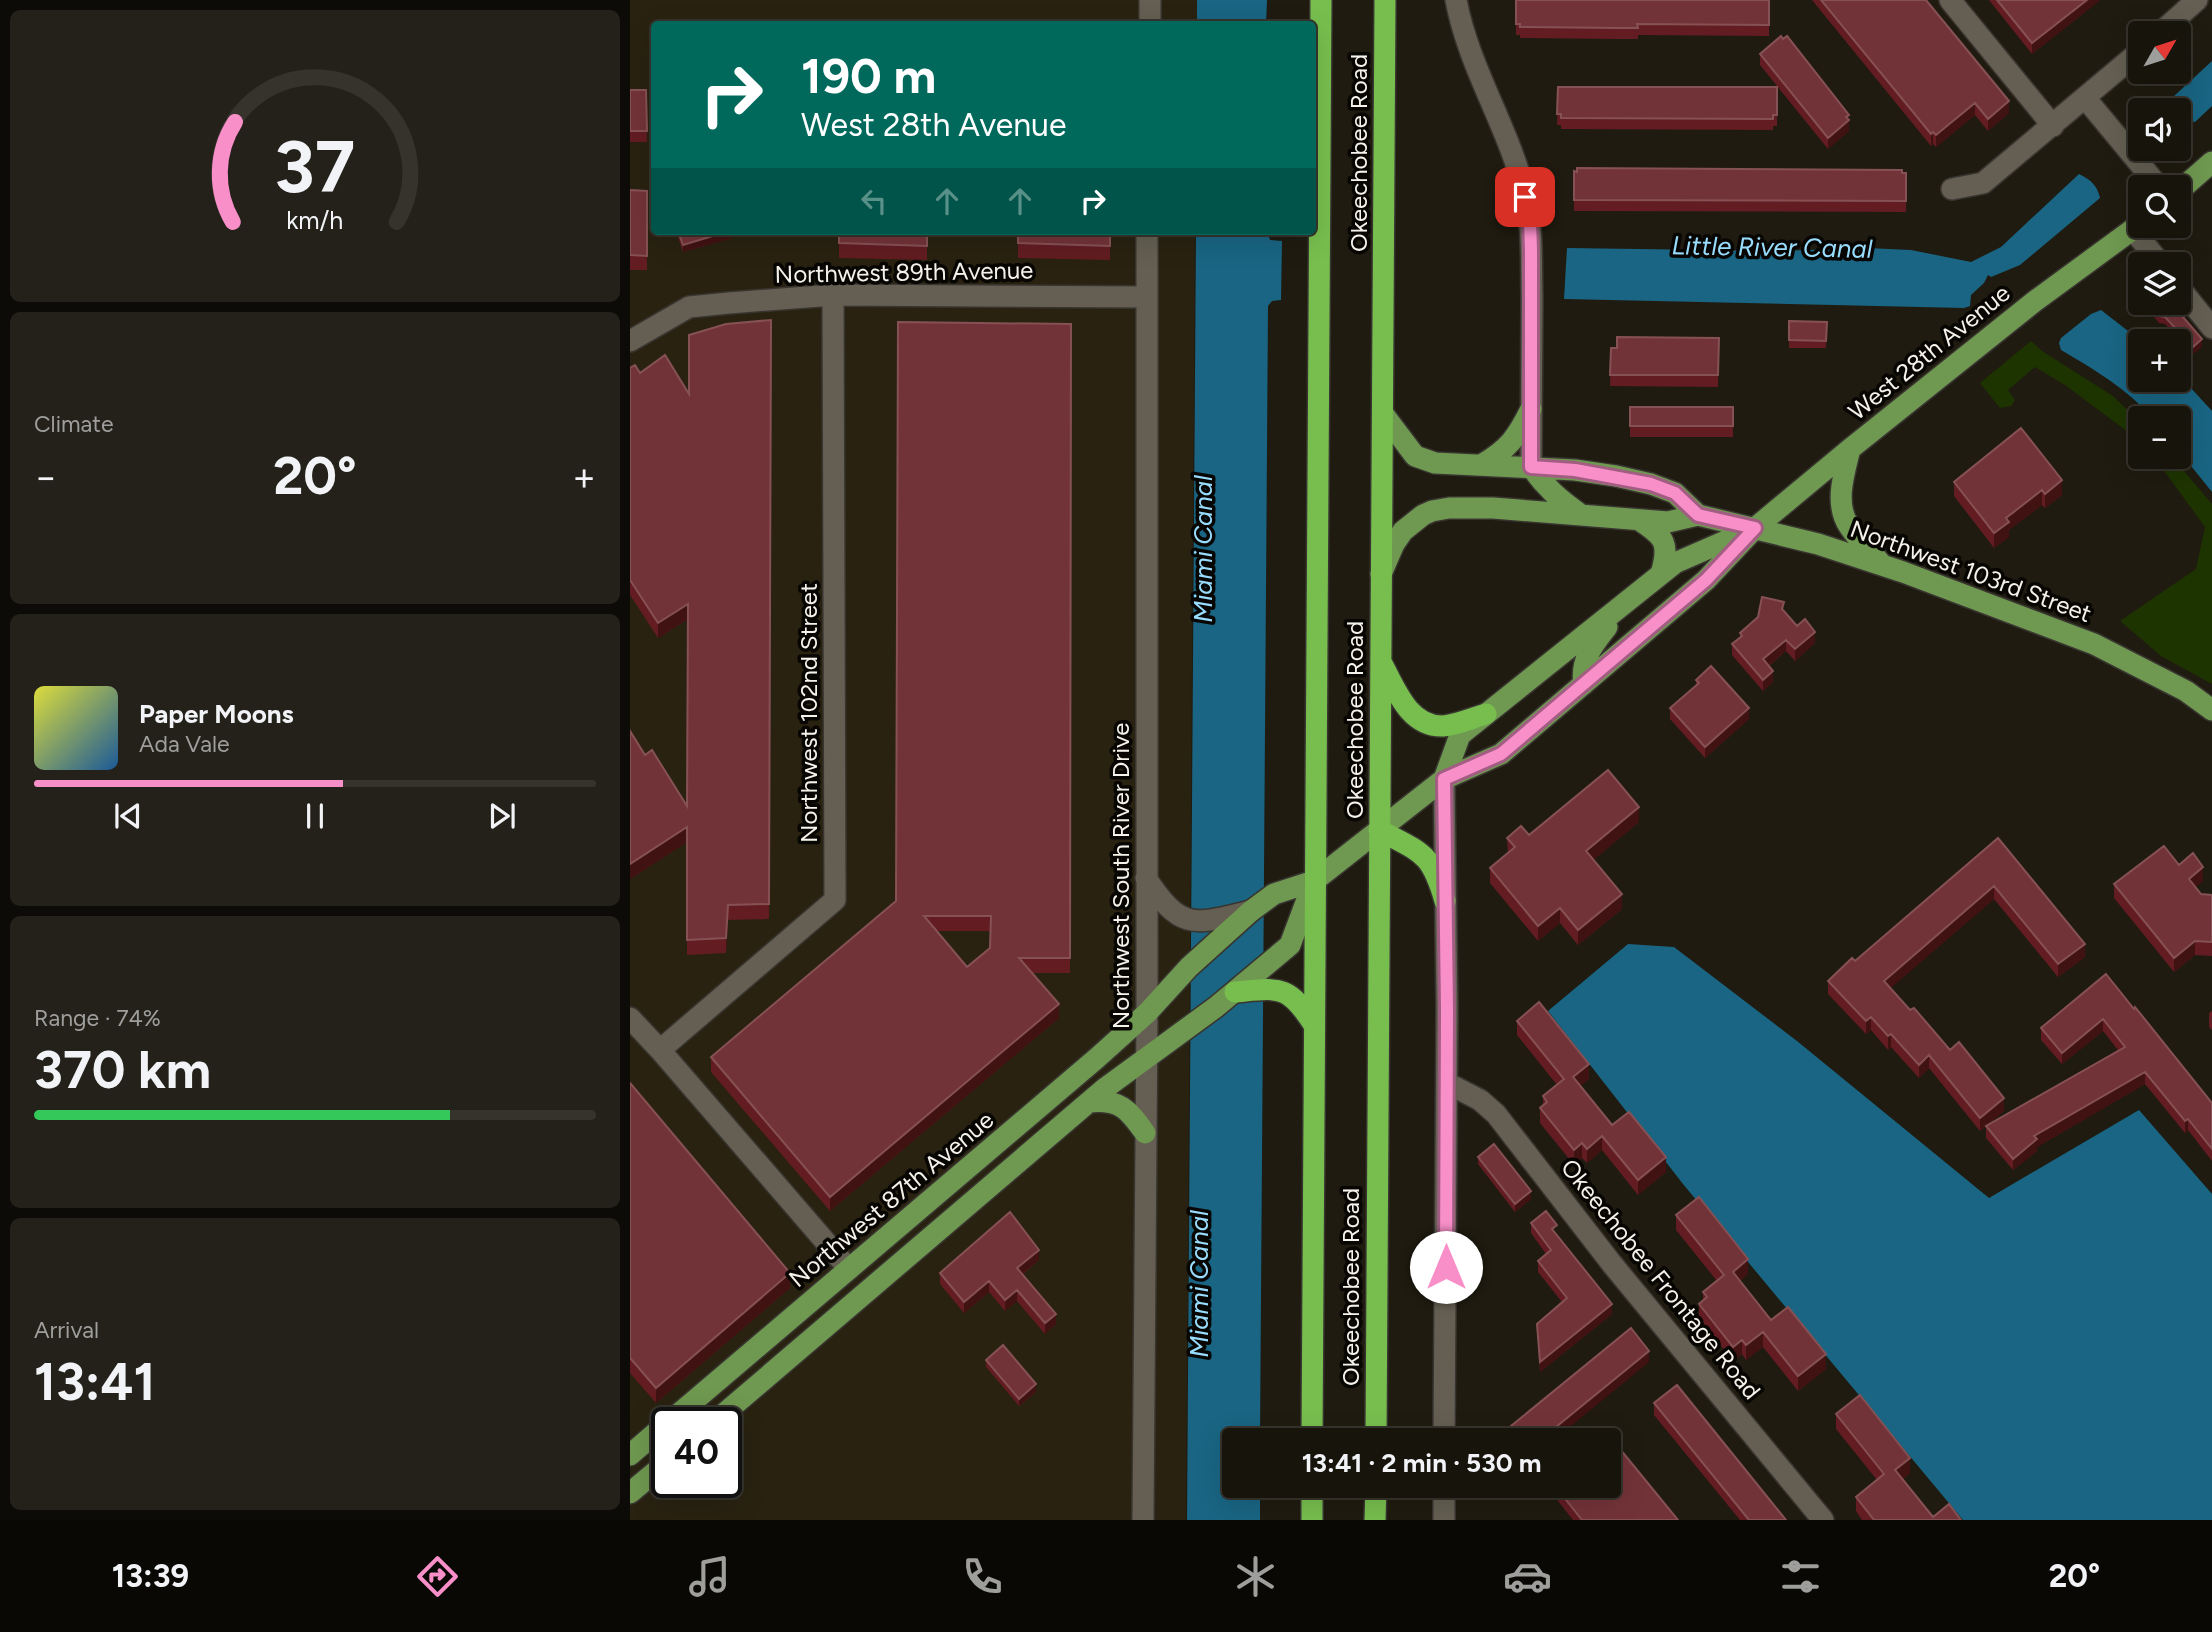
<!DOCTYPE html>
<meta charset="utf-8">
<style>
body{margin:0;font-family:Figtree,sans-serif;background:#24211a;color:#f1f3f6;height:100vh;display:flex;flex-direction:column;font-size:26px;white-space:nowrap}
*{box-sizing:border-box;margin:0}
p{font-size:23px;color:#9e9e9d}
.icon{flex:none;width:38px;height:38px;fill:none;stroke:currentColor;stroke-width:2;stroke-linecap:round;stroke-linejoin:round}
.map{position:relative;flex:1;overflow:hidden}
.details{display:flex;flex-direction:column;gap:10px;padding:10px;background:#0d0b07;width:630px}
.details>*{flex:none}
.banner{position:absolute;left:21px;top:21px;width:665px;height:214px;border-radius:7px;box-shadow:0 7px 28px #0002,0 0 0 2px #36332d;background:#00695c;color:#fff;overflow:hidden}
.needle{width:46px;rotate:51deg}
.fabs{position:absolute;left:1498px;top:21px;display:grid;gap:14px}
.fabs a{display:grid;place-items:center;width:63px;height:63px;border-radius:7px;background:#17140c;box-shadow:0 7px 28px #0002,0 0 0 2px #36332d;font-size:35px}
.speed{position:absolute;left:21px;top:1407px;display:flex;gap:14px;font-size:35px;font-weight:700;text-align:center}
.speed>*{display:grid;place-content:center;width:91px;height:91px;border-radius:50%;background:#17140c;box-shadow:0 7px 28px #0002,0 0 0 2px #36332d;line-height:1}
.speed .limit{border:4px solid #111;border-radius:10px;background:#fff;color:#111}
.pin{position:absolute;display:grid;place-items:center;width:60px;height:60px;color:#fff;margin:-30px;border-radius:14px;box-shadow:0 4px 10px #0006}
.me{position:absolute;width:77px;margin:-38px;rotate:0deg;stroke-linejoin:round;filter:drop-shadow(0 0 5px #0008)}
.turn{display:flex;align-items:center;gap:24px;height:147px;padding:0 35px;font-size:32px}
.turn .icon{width:91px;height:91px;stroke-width:2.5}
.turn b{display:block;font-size:49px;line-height:60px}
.lanes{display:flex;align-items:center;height:66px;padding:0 35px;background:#0003;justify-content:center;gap:35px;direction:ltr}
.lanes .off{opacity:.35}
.big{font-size:52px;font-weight:700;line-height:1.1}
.details .card{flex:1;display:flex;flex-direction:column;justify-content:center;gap:10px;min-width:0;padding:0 24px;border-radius:10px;background:#24211a}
.details .dial{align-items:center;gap:0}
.dial svg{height:182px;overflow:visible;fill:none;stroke:#36332d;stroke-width:7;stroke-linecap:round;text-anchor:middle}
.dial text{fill:#f1f3f6;stroke:none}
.song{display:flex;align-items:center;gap:21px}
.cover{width:84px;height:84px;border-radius:10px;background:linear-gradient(135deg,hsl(60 70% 55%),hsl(210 70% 35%))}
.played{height:7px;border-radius:4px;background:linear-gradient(90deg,#f98fc8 55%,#36332d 55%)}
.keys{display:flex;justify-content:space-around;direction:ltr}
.heat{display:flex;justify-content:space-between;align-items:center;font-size:38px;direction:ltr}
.charge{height:10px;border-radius:5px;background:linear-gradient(90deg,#34c759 74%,#36332d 0)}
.trip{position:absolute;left:592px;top:1428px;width:399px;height:70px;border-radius:7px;background:#17140c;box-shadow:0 7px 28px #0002,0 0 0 2px #36332d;font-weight:700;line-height:70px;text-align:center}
.tabs{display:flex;height:112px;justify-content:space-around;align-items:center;background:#090805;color:#9e9e9d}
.tabs .icon{width:49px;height:49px}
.tabs .current{color:#f98fc8}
.tabs b{font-size:32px;color:#f1f3f6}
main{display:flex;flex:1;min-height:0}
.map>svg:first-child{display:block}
</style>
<main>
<section class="details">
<div class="card dial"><svg viewBox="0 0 100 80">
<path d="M14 69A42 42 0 1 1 86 69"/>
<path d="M14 69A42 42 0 0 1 15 25" stroke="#f98fc8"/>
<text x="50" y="56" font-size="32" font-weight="700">37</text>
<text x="50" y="72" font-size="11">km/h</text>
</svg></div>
<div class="card"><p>Climate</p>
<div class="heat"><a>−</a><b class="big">20°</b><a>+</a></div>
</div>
<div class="card">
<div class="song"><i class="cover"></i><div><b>Paper Moons</b><p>Ada Vale</p></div></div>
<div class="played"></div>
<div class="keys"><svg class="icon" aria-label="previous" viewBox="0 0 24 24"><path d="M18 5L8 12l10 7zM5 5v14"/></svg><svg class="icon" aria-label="pause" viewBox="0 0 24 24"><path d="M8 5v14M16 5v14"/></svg><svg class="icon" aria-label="next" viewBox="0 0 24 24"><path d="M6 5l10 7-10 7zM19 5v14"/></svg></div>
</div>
<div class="card"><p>Range · 74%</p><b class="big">370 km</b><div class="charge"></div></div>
<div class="card"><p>Arrival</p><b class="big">13:41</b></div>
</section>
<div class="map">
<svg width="1582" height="1520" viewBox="0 0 1582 1520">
<rect width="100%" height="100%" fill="#1f1b10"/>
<!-- built -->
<path fill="#292211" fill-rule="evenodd" d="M0,0H567V24H24V231H565L556,1520H0ZM37,1423H96V1482H37Z"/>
<!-- green -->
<path fill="#1e3400" d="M1401,341L1412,351L1483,396L1510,422V441L1435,385L1405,367L1378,390L1385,400L1381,406L1370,408L1350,383Z
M1524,457H1542L1582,504V684L1531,656L1490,621L1566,569L1575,527Z"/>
<!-- water -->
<path fill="#196583" d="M567,0H637L636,24H567Z
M1582,61V106L1565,122L1557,120L1549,113V110H1545L1543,97Z
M1449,174C1461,180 1467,185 1470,198L1390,265L1361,277L1358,275L1354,283L1341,295L1340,306L1334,308L934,299L937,248L1148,251L1237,248L1281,250L1341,262L1371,247Z
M566,231H637L640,240L652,241L651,300L642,301L638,306L630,1440H604V1486H630V1520H557Z
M1471,310L1511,341L1510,380H1549V375L1582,411V492L1549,451V418H1522C1498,389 1463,369 1431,350L1429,343L1431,338L1461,314Z
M998,944L1044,947L1167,1041L1359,1198L1509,1110L1582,1194V1520H1333L1053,1184L918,1011Z"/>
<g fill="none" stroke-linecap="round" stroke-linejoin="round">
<!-- minor casing -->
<g stroke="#383530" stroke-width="24">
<path id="minor" d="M826,0C839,69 879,127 895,195C903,228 901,262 902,296C902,353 901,410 901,467
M1320,0L1423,126
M520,24V0
M1530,33L1567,0
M1456,99L1529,187
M1322,189L1353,183L1510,51
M1503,230L1531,264
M1549,287L1582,328
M0,341L59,307L99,303L203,295L517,297
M814,779L817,1010L814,1440
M516,878C551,931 563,925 621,911
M0,1018L30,1050L219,1269
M30,1050L205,900L203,295
M817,1083L850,1100L866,1114L982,1264L1193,1520
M513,1520L517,1013V231
M814,1520V1486"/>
</g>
<!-- major casing -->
<g stroke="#383530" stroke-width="24">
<path id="major" d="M1549,191L1582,162
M754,415L785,456L805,463L945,470L986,476L1021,484L1045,493L1068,515
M1220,449C1214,473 1204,504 1219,526C1228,540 1242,552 1252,565
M851,465C879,449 887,437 901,409
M901,467C915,487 930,500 950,514
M1009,520C1035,537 1040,543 1031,574
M751,574L764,544L773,531L793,515L802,511L819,508H863L1038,522L1068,515L1188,544L1273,572L1464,644L1556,691L1582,710
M954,684C950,660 963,645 977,627
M814,779L830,735L1045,563L1116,532
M459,1102C490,1099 498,1109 515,1133
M38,1423L467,1058L517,1013L559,967L621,911L644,894L684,881L814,779L871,754L1076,580L1125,528L1220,449L1405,301L1510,224
M83,1423L474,1089L586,1007L660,945L684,881
M0,1455L37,1423
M0,1493L37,1462"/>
</g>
<!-- highway casing -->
<g stroke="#383530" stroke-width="24">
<path id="highway" d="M751,662C765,687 778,727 813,726C827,725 842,718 856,714
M749,830C792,853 801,852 815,901
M605,992C650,988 658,984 684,1025
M682,1440L691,0
M746,1440L755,0
M682,1520V1486
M745,1520L746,1486"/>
</g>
<!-- minor -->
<use href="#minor" stroke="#645f52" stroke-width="21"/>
<!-- major -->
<use href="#major" stroke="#6f9850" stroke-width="21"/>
<!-- highway -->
<use href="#highway" stroke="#77be4e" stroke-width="21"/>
</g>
<!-- wall -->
<path fill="#621c22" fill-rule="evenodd" d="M886,0H1139V36L1008,35V39H988L890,38V35H886Z
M1182,0H1296L1379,113L1358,131L1345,115L1306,147L1303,144L1301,146Z
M1359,0H1470L1402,54Z
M1130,54L1219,126V131L1198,149L1130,65Z
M928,87H1147V126H1143V130L931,129V125H927Z
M0,90H16L17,142H0Z
M944,171L1276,173V212L944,211Z
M0,190L17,191V270H0Z
M46,231H102V238L53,252Z
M209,231H297V260L209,258Z
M388,231H480V260L388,258Z
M1518,303L1572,347L1563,354L1535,324L1529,323L1518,310Z
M141,320L139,919L98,920L96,953L57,955V842L0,879L15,755L57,806L58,619L28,638L0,595V368L59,394Z
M1159,321L1197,322L1196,348H1159Z
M441,324L440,973H402L429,1018L200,1211L81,1072V1057L266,901ZM307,931H360V948L337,967Z
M1089,338L1088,387L980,386L981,348Z
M1000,407H1103V437H1000Z
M1391,428L1432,495L1415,508L1412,505L1379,530V537L1364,548L1324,496V482Z
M1154,610L1167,626L1185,643L1165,661L1156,651L1139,666L1143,682L1133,691L1102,655V644L1110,638V633Z
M1066,680L1119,719L1075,758L1040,719V708L1066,686Z
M1009,822L963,860L992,909L948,945L930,923L908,941L860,883V868L878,853L877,838Z
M1368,838L1455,957L1428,977L1364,899L1260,988L1374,1111L1350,1131L1299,1068L1289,1078L1261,1047L1258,1050L1241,1030L1236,1034L1198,994V981L1225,961Z
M1549,865L1573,881L1565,887L1571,894L1582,895V956L1565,955L1544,972L1484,898V884Z
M1476,974L1582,1103V1161L1558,1130L1555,1133L1515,1084L1407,1147V1151L1383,1170L1356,1138V1126L1488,1050L1473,1031L1432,1064L1411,1040V1028Z
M1582,1011V1030L1579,1027V1013Z
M887,1021L959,1079L950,1086L982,1125L1036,1172L1008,1195L972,1150L957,1163L952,1158L944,1165L910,1123V1108L913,1105V1096L927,1085L887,1035Z
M0,1083L160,1288L26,1403L0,1373Z
M848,1157L901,1199L885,1212L848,1164Z
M1046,1215L1118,1274L1110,1281L1141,1320L1196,1369L1168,1391L1133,1347L1116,1360L1112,1354L1103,1361L1069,1318V1304L1073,1301V1292L1087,1281L1046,1230Z
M901,1223L927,1234L982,1314L910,1372L907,1324L932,1302L908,1272V1261L916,1254L901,1233Z
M409,1260L393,1274L426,1324L415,1334L387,1301L375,1311L359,1292L334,1313L310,1284V1273Z
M356,1360L406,1392L389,1406L356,1367Z
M1024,1403L1156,1520H1110L1024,1415Z
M1206,1414L1280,1473L1273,1479L1303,1517L1331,1520H1232L1226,1511V1497L1247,1480L1206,1429Z
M924,1486H978L1048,1520H943L924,1496Z"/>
<!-- shaded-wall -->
<path fill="#411212" d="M1457,0H1470L1402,54V43Z
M1379,101V113L1358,131V119Z
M1345,103V115L1306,147V135Z
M1219,115V131L1198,149V138Z
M1303,132V144L1301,146V134Z
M99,231H102V238L53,252V245Z
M1572,339V347L1563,354V347Z
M1432,480V495L1415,508V494Z
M1412,490V505L1379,530V537L1364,548V533L1376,518Z
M58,604V619L28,638V623Z
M1185,632V643L1165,661V649Z
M1156,640V651L1133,670V659Z
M1143,671V682L1133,691V680Z
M1119,708V719L1075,758V747Z
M1009,807V822L956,866V851Z
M57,827V842L0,879V864Z
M1573,867V881L1559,893V879Z
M1364,886V899L1254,994V981Z
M992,894V909L948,945V930Z
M98,905V920L96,953V938Z
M930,908V923L908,941V926Z
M1565,941V955L1544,972V958Z
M1455,944V957L1428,977V964Z
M429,1004V1018L200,1211V1197Z
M1241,1017V1030L1236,1034V1021Z
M1473,1019V1031L1432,1064V1053Z
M1261,1034V1047L1258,1050V1036Z
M1299,1055V1068L1289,1078V1065Z
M959,1064V1079L943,1092V1077Z
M1515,1072V1084L1407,1147V1151L1383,1170V1159L1404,1136Z
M1374,1098V1111L1350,1131V1118Z
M1558,1119V1130L1555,1133V1121Z
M972,1136V1150L957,1163V1149Z
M952,1143V1158L944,1165V1150Z
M1036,1157V1172L1008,1195V1180Z
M901,1191V1199L885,1212V1204Z
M409,1250V1260L387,1278V1268Z
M1118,1259V1274L1103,1286V1272Z
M160,1273V1288L26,1403V1388Z
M359,1281V1292L334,1313V1302Z
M387,1290V1301L375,1311V1300Z
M982,1304V1314L910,1372V1362Z
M426,1314V1324L415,1334V1323Z
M1133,1332V1347L1116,1360V1345Z
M1112,1340V1354L1103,1361V1347Z
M1019,1351V1362L924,1440H910Z
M1196,1354V1369L1168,1391V1376Z
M406,1384V1392L389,1406V1399Z
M1280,1458V1473L1265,1485V1470Z"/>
<!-- building -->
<path fill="#723338" stroke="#865154" stroke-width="2" fill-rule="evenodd" d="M886,0H1139V25L1007,24L1008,28H988L890,27V24H886Z
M1191,0H1296L1379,101L1358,119L1345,103L1306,135L1303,132L1301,134Z
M1367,0H1457L1402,43Z
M1151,36L1153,39L1157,36L1219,115L1216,117L1219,120L1198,138L1130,54Z
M928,87H1147V115H1143V119L931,118V114H927Z
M0,90H16L17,131H0Z
M947,168L1272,170V173H1276V201L944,200V171L947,172Z
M0,190L17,191V256L0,255Z
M48,231H99L53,245Z
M209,231H297V246L209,243Z
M388,231H480V246L388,243Z
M1518,303H1541L1572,339L1563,347L1535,317L1529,316Z
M141,320L139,904L98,905L96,938L57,940V827L0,864V731L15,755L22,750L57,806L58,604L28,623L0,580V368L5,365L10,373L35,355L59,394V335L96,324Z
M1159,321L1197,322L1196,341L1159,340Z
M268,322L441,324L440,958H389L429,1004L200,1197L81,1057L266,901ZM294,916H361L360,948L337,967Z
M987,337L1089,338L1088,375H980L981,348H987Z
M1000,407H1103V426H1000Z
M1391,428L1432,480L1415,494L1412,490L1376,518L1379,522L1364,533L1324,482Z
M1132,597L1154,602L1152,609L1167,626L1175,619L1185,632L1165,649L1156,640L1133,659L1143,671L1133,680L1102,644L1112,636L1110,633L1128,617Z
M1081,666L1119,708L1075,747L1040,708L1069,683L1066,680Z
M978,770L1009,807L956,851L992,894L948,930L930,908L908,926L860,868L885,847L877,838L891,826L899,835Z
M1368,838L1455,944L1428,964L1364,886L1254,981L1280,1010L1284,1008L1320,1050L1329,1042L1374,1098L1350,1118L1299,1055L1289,1065L1261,1034L1258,1036L1241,1017L1236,1021L1198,981L1222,958L1225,961Z
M1534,846L1549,865L1563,853L1573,867L1559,879L1571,894L1582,895V942L1565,941L1544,958L1484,884Z
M1476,974L1504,1009L1505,1007L1582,1103V1149L1558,1119L1555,1121L1515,1072L1404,1136L1407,1139L1383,1159L1356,1126L1495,1047L1473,1019L1432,1053L1411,1028Z
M909,1002L959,1064L943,1077L982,1125L999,1112L1036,1157L1008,1180L972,1136L957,1149L952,1143L944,1150L910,1108L917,1102L913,1096L934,1079L887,1021Z
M0,1083L160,1273L26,1388L0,1358Z
M864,1144L901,1191L885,1204L848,1157Z
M1069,1197L1118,1259L1103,1272L1141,1320L1158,1307L1196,1354L1168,1376L1133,1332L1116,1345L1112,1340L1103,1347L1069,1304L1077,1297L1073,1292L1094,1275L1046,1215Z
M916,1211L927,1225L922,1229L982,1304L910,1362L907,1324L937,1298L908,1261L921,1250L901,1223Z
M380,1212L409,1250L387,1268L426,1314L415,1323L387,1290L375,1300L359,1281L334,1302L310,1273Z
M1001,1328L1019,1351L910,1440H874L870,1435Z
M373,1345L406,1384L389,1399L356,1360Z
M1047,1385L1156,1520H1119L1024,1403Z
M1230,1395L1280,1458L1265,1470L1303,1517L1319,1504L1331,1520H1244L1226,1497L1254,1474L1206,1414Z
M981,1438L1048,1520H952L925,1486H978V1440Z"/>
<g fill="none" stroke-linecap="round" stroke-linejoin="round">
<!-- route casing -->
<g stroke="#a25d82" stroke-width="18">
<path id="route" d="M816,1267L817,1010L814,779L871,754L1076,580L1125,528L1068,515L1045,493L1021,484L945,470L901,467V251L900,220L895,197"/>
</g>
<!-- route -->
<use href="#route" stroke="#f98fc8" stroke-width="12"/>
</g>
<g text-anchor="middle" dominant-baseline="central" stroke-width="7" stroke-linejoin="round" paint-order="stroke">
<!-- street labels -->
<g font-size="24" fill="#f5f2eb" stroke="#080603">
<text transform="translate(728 153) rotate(-90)">Okeechobee Road</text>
<text transform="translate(274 272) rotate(-1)">Northwest 89th Avenue</text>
<text transform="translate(1299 352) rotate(-39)">West 28th Avenue</text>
<text transform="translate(1341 571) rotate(20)">Northwest 103rd Street</text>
<text transform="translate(178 713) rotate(-90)">Northwest 102nd Street</text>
<text transform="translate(724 720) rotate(-90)">Okeechobee Road</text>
<text transform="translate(490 876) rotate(-90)">Northwest South River Drive</text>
<text transform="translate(261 1199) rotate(-40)">Northwest 87th Avenue</text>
<text transform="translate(1031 1279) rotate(51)">Okeechobee Frontage Road</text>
<text transform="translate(720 1287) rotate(-90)">Okeechobee Road</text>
</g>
<!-- water labels -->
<g font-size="26" font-style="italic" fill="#99ddfe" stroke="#080603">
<text transform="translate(1142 247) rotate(1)">Little River Canal</text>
<text transform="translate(573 549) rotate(-90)">Miami Canal</text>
<text transform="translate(569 1284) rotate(-90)">Miami Canal</text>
</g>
</g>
</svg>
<div class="fabs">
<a><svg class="needle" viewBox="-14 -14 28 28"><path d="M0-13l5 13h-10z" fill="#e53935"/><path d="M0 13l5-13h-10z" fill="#9e9e9d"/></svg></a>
<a><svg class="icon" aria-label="sound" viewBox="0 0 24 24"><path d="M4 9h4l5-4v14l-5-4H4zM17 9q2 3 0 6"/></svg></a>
<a><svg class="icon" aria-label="search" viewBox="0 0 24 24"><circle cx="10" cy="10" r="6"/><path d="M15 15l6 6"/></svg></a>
<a><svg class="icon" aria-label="layers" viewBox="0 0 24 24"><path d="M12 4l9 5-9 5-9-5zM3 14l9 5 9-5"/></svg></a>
<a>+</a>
<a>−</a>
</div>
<div class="speed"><div class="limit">40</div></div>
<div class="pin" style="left:895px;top:197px;background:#d93025"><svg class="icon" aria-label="arrive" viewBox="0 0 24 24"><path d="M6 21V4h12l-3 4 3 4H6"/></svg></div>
<svg class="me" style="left:816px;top:1267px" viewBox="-20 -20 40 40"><circle r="19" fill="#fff"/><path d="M0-13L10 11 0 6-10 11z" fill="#f98fc8"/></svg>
<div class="trip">13:41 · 2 min · 530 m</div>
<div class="banner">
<div class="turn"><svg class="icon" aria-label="right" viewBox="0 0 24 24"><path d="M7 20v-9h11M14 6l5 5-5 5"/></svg><div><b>190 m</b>West 28th Avenue</div></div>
<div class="lanes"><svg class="icon off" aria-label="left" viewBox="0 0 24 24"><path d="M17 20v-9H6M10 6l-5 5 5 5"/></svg><svg class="icon off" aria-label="ahead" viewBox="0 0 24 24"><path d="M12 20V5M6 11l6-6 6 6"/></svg><svg class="icon off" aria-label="ahead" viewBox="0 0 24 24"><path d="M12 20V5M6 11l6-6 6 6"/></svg><svg class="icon" aria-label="right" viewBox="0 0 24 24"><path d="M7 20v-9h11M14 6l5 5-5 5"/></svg></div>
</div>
</div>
</main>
<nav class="tabs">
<b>13:39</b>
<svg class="icon current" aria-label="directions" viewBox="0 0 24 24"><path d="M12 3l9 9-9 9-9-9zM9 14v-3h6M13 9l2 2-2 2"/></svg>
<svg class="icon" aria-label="music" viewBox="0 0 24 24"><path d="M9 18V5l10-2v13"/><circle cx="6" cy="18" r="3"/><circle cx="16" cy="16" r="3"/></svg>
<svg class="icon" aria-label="phone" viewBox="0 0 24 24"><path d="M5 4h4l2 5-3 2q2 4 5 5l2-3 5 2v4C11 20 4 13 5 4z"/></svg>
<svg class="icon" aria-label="climate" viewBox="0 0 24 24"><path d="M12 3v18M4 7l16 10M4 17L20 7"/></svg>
<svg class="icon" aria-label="car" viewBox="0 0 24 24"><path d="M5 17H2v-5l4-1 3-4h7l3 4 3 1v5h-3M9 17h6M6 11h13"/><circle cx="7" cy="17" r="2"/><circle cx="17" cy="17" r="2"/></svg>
<svg class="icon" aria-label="filters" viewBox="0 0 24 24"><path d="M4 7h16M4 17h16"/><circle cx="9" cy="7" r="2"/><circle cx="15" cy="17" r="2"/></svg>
<b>20°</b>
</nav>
